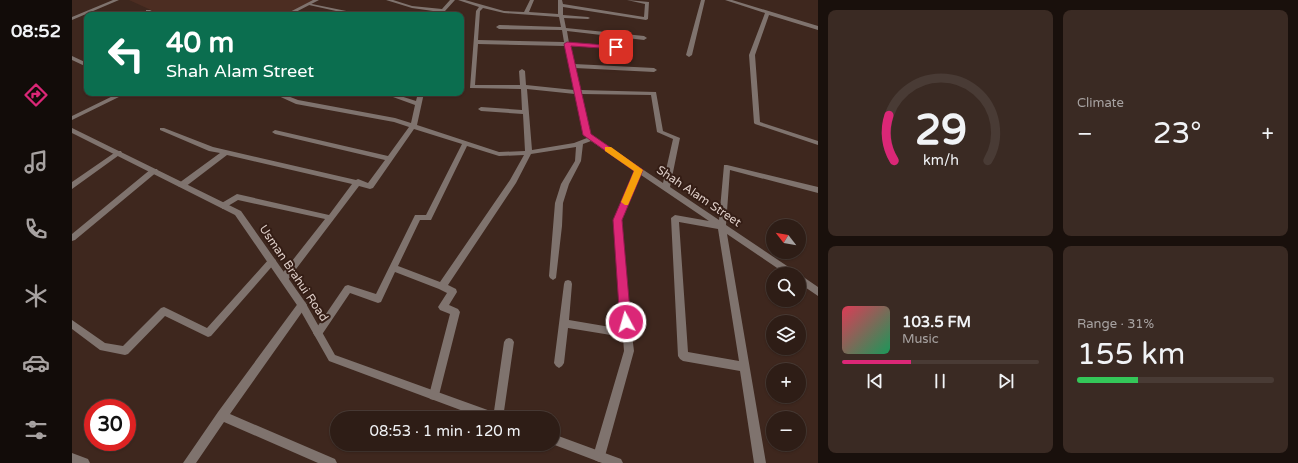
<!DOCTYPE html>
<meta charset="utf-8">
<style>
body{margin:0;font-family:"Varela Round",sans-serif;background:#3a2a23;color:#f1f3f6;height:100vh;display:flex;flex-direction:column;font-size:15px;white-space:nowrap}
*{box-sizing:border-box;margin:0}
p{font-size:13px;color:#a7a2a1}
.icon{flex:none;width:22px;height:22px;fill:none;stroke:currentColor;stroke-width:2;stroke-linecap:round;stroke-linejoin:round}
.map{position:relative;flex:1;overflow:hidden}
.drawer{display:flex;flex-direction:column;gap:10px;padding:10px;background:#19100c;width:480px}
.drawer>*{flex:none}
.top-card{position:absolute;left:12px;top:12px;width:380px;height:84px;border-radius:8px;box-shadow:0 1px 3px #0004,0 0 0 1px #493b35;background:#0b6e4f;color:#fff;overflow:hidden}
.needle{width:26px;rotate:301deg}
.fabs{position:absolute;left:694px;top:219px;display:grid;gap:8px}
.fabs a{display:grid;place-items:center;width:40px;height:40px;border-radius:50%;background:#2e1d16;box-shadow:0 1px 3px #0004,0 0 0 1px #493b35;font-size:20px}
.speed{position:absolute;left:12px;top:399px;display:flex;gap:8px;font-size:20px;font-weight:700;text-align:center}
.speed>*{display:grid;place-content:center;width:52px;height:52px;border-radius:50%;background:#2e1d16;box-shadow:0 1px 3px #0004,0 0 0 1px #493b35;line-height:1}
.speed .limit{border:6px solid #d22;background:#fff;color:#111}
.pin{position:absolute;display:grid;place-items:center;width:34px;height:34px;color:#fff;margin:-17px;border-radius:8px;box-shadow:0 2px 6px #0006}
.me{position:absolute;width:44px;margin:-22px;rotate:354deg;stroke-linejoin:round;filter:drop-shadow(0 0 3px #0008)}
.turn{display:flex;align-items:center;gap:14px;height:84px;padding:0 16px;font-size:18px}
.turn .icon{width:52px;height:52px;stroke-width:2.5}
.turn b{display:block;font-size:28px;line-height:34px}
.big{font-size:30px;font-weight:600;line-height:1.1}
.drawer .card{flex:1;display:flex;flex-direction:column;justify-content:center;gap:6px;min-width:0;padding:0 14px;border-radius:8px;background:#3a2a23}
.drawer .dial{align-items:center;gap:0}
.dial svg{height:104px;overflow:visible;fill:none;stroke:#493b35;stroke-width:7;stroke-linecap:round;text-anchor:middle}
.dial text{fill:#f1f3f6;stroke:none}
.song{display:flex;align-items:center;gap:12px}
.cover{width:48px;height:48px;border-radius:6px;background:linear-gradient(135deg,hsl(350 70% 55%),hsl(150 70% 35%))}
.played{height:4px;border-radius:2px;background:linear-gradient(90deg,#db2777 35%,#493b35 35%)}
.keys{display:flex;justify-content:space-around;direction:ltr}
.heat{display:flex;justify-content:space-between;align-items:center;font-size:22px;direction:ltr}
.charge{height:6px;border-radius:3px;background:linear-gradient(90deg,#34c759 31%,#493b35 0)}
.drawer .tiles{flex:1;display:grid;gap:10px;grid-template-columns:repeat(2,1fr)}
.trip{position:absolute;left:258px;top:411px;width:230px;height:40px;border-radius:20px;background:#2e1d16;box-shadow:0 1px 3px #0004,0 0 0 1px #493b35;font-weight:600;line-height:40px;text-align:center}
main{display:flex;flex:1;min-height:0}
.dock{display:flex;flex-direction:column;width:72px;justify-content:space-around;align-items:center;background:#120c09;color:#a7a2a1}
.dock .icon{width:28px;height:28px}
.dock .selected{color:#db2777}
.dock b{font-size:18px;color:#f1f3f6}
.map>svg:first-child{display:block}
</style>
<main>
<nav class="dock">
<b>08:52</b>
<svg class="icon selected" aria-label="directions" viewBox="0 0 24 24"><path d="M12 3l9 9-9 9-9-9zM9 14v-3h6M13 9l2 2-2 2"/></svg>
<svg class="icon" aria-label="music" viewBox="0 0 24 24"><path d="M9 18V5l10-2v13"/><circle cx="6" cy="18" r="3"/><circle cx="16" cy="16" r="3"/></svg>
<svg class="icon" aria-label="phone" viewBox="0 0 24 24"><path d="M5 4h4l2 5-3 2q2 4 5 5l2-3 5 2v4C11 20 4 13 5 4z"/></svg>
<svg class="icon" aria-label="climate" viewBox="0 0 24 24"><path d="M12 3v18M4 7l16 10M4 17L20 7"/></svg>
<svg class="icon" aria-label="car" viewBox="0 0 24 24"><path d="M5 17H2v-5l4-1 3-4h7l3 4 3 1v5h-3M9 17h6M6 11h13"/><circle cx="7" cy="17" r="2"/><circle cx="17" cy="17" r="2"/></svg>
<svg class="icon" aria-label="filters" viewBox="0 0 24 24"><path d="M4 7h16M4 17h16"/><circle cx="9" cy="7" r="2"/><circle cx="15" cy="17" r="2"/></svg>
</nav>
<div class="map">
<svg width="746" height="463" viewBox="0 0 746 463">
<rect width="100%" height="100%" fill="#3e271e"/>
<!-- built -->
<path fill="#4c2d22" d="M57,0H245L214,15H90Z"/>
<g fill="none" stroke-linecap="round" stroke-linejoin="round">
<!-- service -->
<path fill="#7f736e" fill-rule="evenodd" d="M74,10H78L87,15H81L74,12Z"/>
<!-- minor -->
<path fill="#7f736e" fill-rule="evenodd" d="M41,0H47L0,20V17Z
M314,0H321L340,6L370,9L378,0H383L373,11L372,15H368V12L340,8Z
M386,0H393L432,11L452,12L458,0H462L457,12L486,14V0H490L491,4L572,17L573,4L555,0L577,2L576,19L574,20L491,7V15L516,17L518,18L516,19L492,18L494,28L572,36L575,38L572,40L495,31L497,43L544,45L547,47L544,49L498,46L502,64L582,68L585,70L582,72L503,68L508,90L584,92L591,131L608,138L598,187L647,220L652,165H655L746,187V193L658,170L654,225L724,272L725,274H714L655,234L694,463H682L668,371L611,361L608,359L606,356L599,218L603,215L637,221L569,175L550,220L557,311L562,351L533,456L531,460L527,462L523,460L521,456L552,351L551,337L496,328L492,363L490,366L487,368L484,366L482,363L492,284L493,281L496,280L499,281L500,284L497,320L550,329L542,220L563,171L519,141L511,144L509,161L497,184L491,203L490,226L484,278L481,280L478,278L477,276L483,203L489,184L503,161L504,147L459,154L444,183L376,285L384,289L385,292L377,305L386,309L388,312L367,395L366,399L362,400L358,399L357,395L378,314L368,310L366,307L375,293L367,289L323,272L309,302L306,303L278,293L249,336L246,337L243,336L241,333L273,286L276,285L304,294L343,215H354L390,144L342,129L301,188L298,189L287,186L215,281L212,282L209,281L208,278L209,275L253,219L166,200L151,209L147,206L148,204L165,194L257,215L280,184L155,155L113,187H107L106,185L107,183L148,153L137,151L88,130V128H92L141,147L284,180L286,179L296,183L313,160L203,134L200,132L203,130L316,156L337,127L322,122L224,104L200,93H208L226,100L323,118L339,123L343,105L310,93H319L344,101L346,93H352L345,125L427,152L453,151L451,114L409,111L406,109L409,107L450,110L449,89L398,88L404,11L407,7ZM411,8L432,13L487,17L489,27L427,25L424,27L427,29L490,30L492,42L406,40L408,11ZM406,44L493,46L502,90L454,85L453,71L450,69L447,71L448,85H403ZM455,89L503,94L512,135L515,138L502,143L460,150ZM509,94L579,95L585,132L601,139L591,183L518,134ZM395,146L427,156L452,155L438,180L368,282L326,266L348,220H359ZM607,222L646,229L667,361L616,352Z
M629,0H633L620,55L617,57L614,55Z
M653,0H660L746,26V30L697,15L683,55L688,122L746,141V145L683,124L682,123L677,55L693,13Z
M235,3L289,14L291,15H282L237,5L235,4Z
M218,11L233,15H225L218,13Z
M0,56L15,63V67L0,60Z
M45,151H49L50,153L0,189V182Z
M79,169H85L86,171L3,240L0,241V234Z
M200,258L203,259L204,261L203,263L139,336L136,337L93,316L56,354L53,355L28,350L0,329V320L33,343L51,346L89,308L92,307L135,328L197,259Z
M727,274L746,287V296L727,283Z
M230,301L233,302L235,305L233,308L158,414L263,459L265,463H246L152,422L124,463H111L146,412L227,302Z
M437,338L440,339L442,342L431,418H421L432,342L434,339Z
M0,453L16,459L18,463H0Z"/>
<!-- tertiary -->
<path fill="#7f736e" fill-rule="evenodd" d="M241,0H247L218,15H212Z
M47,93H55L0,120V116Z
M0,128L169,211L233,302L263,355L424,413L428,414L429,418H410L257,361L227,308L163,215L0,133Z
M481,434L549,459L551,463H530L480,444H481Z"/>
</g>
<!-- route -->
<path fill="#db2777" stroke="#8e194d" d="M495,42L544,46L547,47L544,49L499,46L519,134L571,170L550,220L559,322L557,326L554,327L550,326L548,322L541,220L562,171L511,135L492,44Z"/>
<!-- slow -->
<path fill="#f59e0b" d="M533,147H539L571,170L556,205H553L549,202L562,171L533,151Z"/>
<g text-anchor="middle" dominant-baseline="central" stroke-width="4" stroke-linejoin="round" paint-order="stroke">
<!-- street labels -->
<g font-size="12" fill="#decec8" stroke="#341d15">
<text transform="translate(627 196) rotate(34)">Shah Alam Street</text>
<text transform="translate(222 273) rotate(56)">Usman Brahui Road</text>
</g>
</g>
</svg>
<div class="fabs">
<a><svg class="needle" viewBox="-14 -14 28 28"><path d="M0-13l5 13h-10z" fill="#e53935"/><path d="M0 13l5-13h-10z" fill="#a7a2a1"/></svg></a>
<a><svg class="icon" aria-label="search" viewBox="0 0 24 24"><circle cx="10" cy="10" r="6"/><path d="M15 15l6 6"/></svg></a>
<a><svg class="icon" aria-label="layers" viewBox="0 0 24 24"><path d="M12 4l9 5-9 5-9-5zM3 14l9 5 9-5"/></svg></a>
<a>+</a>
<a>−</a>
</div>
<div class="speed"><div class="limit">30</div></div>
<div class="pin" style="left:544px;top:47px;background:#d93025"><svg class="icon" aria-label="arrive" viewBox="0 0 24 24"><path d="M6 21V4h12l-3 4 3 4H6"/></svg></div>
<svg class="me" style="left:554px;top:322px" viewBox="-20 -20 40 40"><circle r="17" fill="#db2777" stroke="#fff" stroke-width="3"/><path d="M0-11L8 9 0 5-8 9z" fill="#fff"/></svg>
<div class="trip">08:53 · 1 min · 120 m</div>
<div class="top-card">
<div class="turn"><svg class="icon" aria-label="left" viewBox="0 0 24 24"><path d="M17 20v-9H6M10 6l-5 5 5 5"/></svg><div><b>40 m</b>Shah Alam Street</div></div>
</div>
</div>
<section class="drawer">
<div class="tiles">
<div class="card dial"><svg viewBox="0 0 100 80">
<path d="M14 69A42 42 0 1 1 86 69"/>
<path d="M14 69A42 42 0 0 1 10 34" stroke="#db2777"/>
<text x="50" y="56" font-size="32" font-weight="700">29</text>
<text x="50" y="72" font-size="11">km/h</text>
</svg></div>
<div class="card"><p>Climate</p>
<div class="heat"><a>−</a><b class="big">23°</b><a>+</a></div>
</div>
<div class="card">
<div class="song"><i class="cover"></i><div><b>103.5 FM</b><p>Music</p></div></div>
<div class="played"></div>
<div class="keys"><svg class="icon" aria-label="previous" viewBox="0 0 24 24"><path d="M18 5L8 12l10 7zM5 5v14"/></svg><svg class="icon" aria-label="pause" viewBox="0 0 24 24"><path d="M8 5v14M16 5v14"/></svg><svg class="icon" aria-label="next" viewBox="0 0 24 24"><path d="M6 5l10 7-10 7zM19 5v14"/></svg></div>
</div>
<div class="card"><p>Range · 31%</p><b class="big">155 km</b><div class="charge"></div></div>
</div>
</section>
</main>
